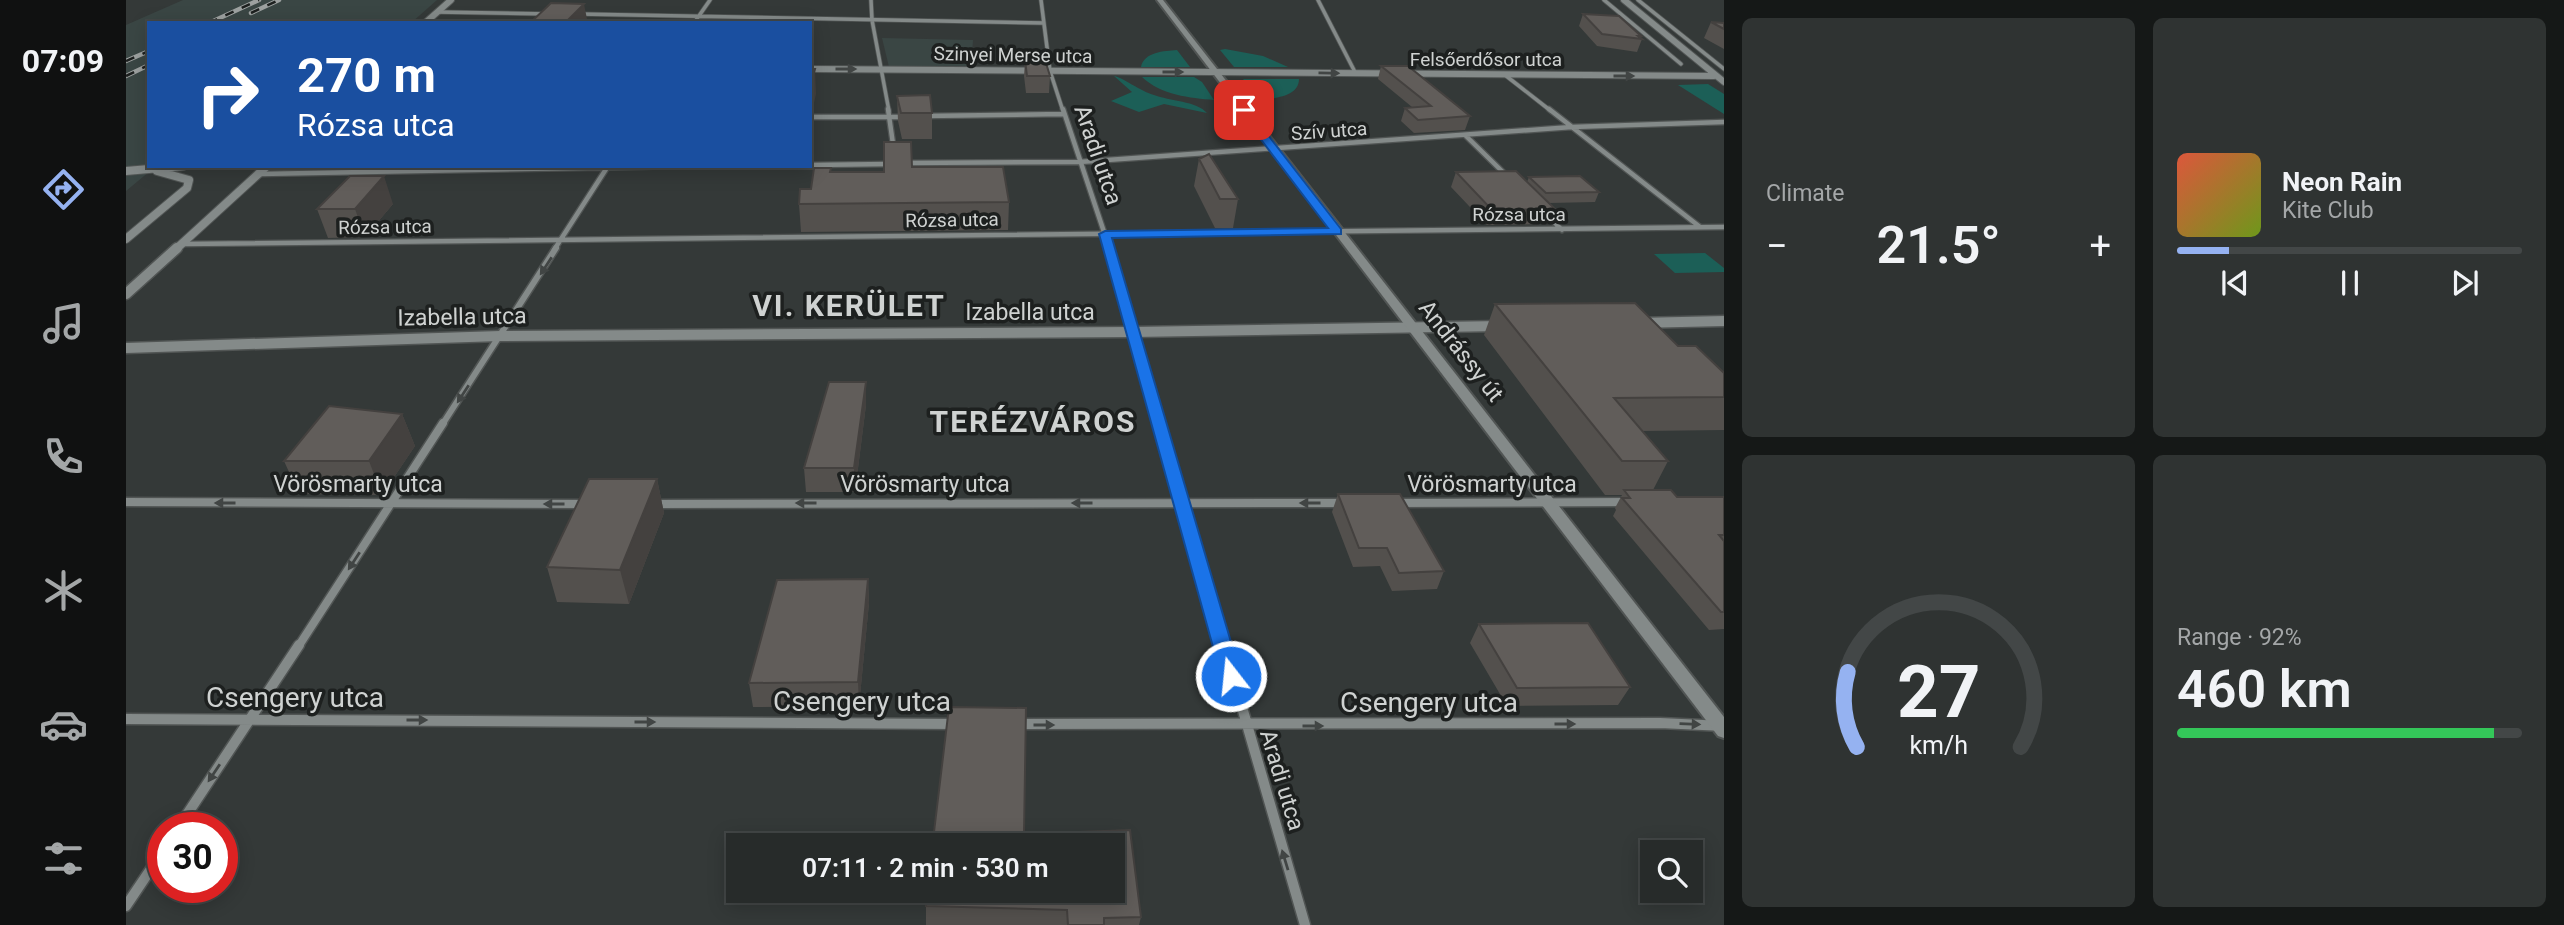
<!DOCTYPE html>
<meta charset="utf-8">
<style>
body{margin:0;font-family:Roboto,sans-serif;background:#2f3332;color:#f1f3f6;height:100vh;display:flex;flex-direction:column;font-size:26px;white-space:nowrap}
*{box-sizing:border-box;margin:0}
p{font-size:23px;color:#a4a7a8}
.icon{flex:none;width:38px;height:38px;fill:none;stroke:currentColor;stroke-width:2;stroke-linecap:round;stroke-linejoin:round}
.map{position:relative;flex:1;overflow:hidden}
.side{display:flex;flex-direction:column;gap:18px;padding:18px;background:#151817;width:840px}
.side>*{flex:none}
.banner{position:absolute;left:21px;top:21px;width:665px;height:147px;border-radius:0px;box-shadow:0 4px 18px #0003,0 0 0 2px #434747;background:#1a4fa0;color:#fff;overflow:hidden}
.fabs{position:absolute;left:1514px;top:840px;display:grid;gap:14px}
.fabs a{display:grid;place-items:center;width:63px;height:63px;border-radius:0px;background:#272b2a;box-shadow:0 4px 18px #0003,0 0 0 2px #434747;font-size:35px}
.speed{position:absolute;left:21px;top:812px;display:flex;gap:14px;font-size:35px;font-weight:700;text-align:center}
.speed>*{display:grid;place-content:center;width:91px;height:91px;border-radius:50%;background:#272b2a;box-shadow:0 4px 18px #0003,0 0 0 2px #434747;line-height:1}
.speed .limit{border:10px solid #d22;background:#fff;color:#111}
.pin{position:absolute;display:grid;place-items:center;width:60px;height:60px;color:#fff;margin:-30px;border-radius:14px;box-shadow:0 4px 10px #0006}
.me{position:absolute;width:77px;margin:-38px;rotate:344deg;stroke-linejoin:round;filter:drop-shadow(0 0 5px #0008)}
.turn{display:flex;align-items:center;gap:24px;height:147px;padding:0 35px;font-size:32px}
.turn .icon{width:91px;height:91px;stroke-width:2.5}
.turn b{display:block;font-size:49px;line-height:60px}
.big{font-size:52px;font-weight:600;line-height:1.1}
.side .tile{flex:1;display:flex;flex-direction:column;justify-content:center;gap:10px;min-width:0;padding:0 24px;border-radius:10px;background:#2f3332}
.side .dial{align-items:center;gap:0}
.dial svg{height:182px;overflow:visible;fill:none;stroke:#434747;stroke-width:7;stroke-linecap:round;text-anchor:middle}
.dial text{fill:#f1f3f6;stroke:none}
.song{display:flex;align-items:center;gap:21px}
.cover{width:84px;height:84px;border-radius:10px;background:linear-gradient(135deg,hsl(10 70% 55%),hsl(80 70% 35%))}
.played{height:7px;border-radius:4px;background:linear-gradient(90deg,#95b2f1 15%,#434747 15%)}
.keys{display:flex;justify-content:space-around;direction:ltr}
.heat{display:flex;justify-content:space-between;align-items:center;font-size:38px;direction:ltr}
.charge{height:10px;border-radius:5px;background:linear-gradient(90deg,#34c759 92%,#434747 0)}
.side .tiles{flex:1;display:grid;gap:18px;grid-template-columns:repeat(2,1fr)}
.trip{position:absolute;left:600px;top:833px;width:399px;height:70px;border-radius:0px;background:#272b2a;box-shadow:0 4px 18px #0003,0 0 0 2px #434747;font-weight:600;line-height:70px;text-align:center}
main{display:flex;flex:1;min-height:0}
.tabs{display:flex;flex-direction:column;width:126px;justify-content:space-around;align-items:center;background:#101111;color:#a4a7a8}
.tabs .icon{width:49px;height:49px}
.tabs .current{color:#95b2f1}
.tabs b{font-size:32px;color:#f1f3f6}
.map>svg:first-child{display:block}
</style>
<main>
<nav class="tabs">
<b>07:09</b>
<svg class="icon current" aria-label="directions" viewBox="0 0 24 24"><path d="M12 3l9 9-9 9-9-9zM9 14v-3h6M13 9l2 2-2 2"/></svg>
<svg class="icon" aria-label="music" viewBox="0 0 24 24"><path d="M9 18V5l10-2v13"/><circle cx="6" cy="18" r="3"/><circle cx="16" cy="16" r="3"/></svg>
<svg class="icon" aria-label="phone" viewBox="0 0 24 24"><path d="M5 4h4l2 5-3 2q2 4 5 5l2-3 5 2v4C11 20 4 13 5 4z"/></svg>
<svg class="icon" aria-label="climate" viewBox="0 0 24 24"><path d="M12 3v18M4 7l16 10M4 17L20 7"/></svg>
<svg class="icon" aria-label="car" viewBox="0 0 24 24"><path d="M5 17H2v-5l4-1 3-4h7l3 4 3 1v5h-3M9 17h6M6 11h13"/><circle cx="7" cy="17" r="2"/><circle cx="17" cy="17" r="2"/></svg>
<svg class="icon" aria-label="filters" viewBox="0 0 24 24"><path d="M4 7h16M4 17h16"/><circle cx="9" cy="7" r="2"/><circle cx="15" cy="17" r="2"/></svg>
</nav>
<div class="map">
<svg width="1598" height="925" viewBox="0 0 1598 925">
<rect width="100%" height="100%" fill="#343938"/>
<!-- built -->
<path fill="#3a4644" d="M57,0H311L285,23H23L24,171L0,191V25Z
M756,38L847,40L845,68L763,67Z"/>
<!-- green -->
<path fill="#1c5f57" d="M1099,49L1137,56L1162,67H1108L1094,50Z
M1051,50L1064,67H1015C1018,52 1038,51 1051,50Z
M988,76C994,76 1016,92 1028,95C1043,101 1071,101 1081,113L1038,104L1013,112L985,101L1006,92Z
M1016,77H1068L1076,82L1088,100C1064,98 1035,95 1016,77Z
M1117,79H1173C1173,97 1148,98 1134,100Z
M1582,84L1598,94V114L1552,85Z
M1579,253L1598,268V272L1549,273L1528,254Z"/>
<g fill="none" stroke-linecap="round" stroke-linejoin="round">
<!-- minor-far4 casing -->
<g stroke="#515554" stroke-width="5">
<path id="minor-far4" d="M745,0L746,20L763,111
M915,0L924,71L937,111
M1192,0L1230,74
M1478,0L1555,64
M1512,0L1598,69
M311,12L423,14
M453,14L918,23
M568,23L584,0
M1379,75L1425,111"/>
</g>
<!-- minor-far3 casing -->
<g stroke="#515554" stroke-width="7">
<path id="minor-far3" d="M762,109L768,151
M937,109L984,250
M1423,109L1574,227
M797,116L937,114
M684,117H778
M1339,135L1383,178
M779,163L953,162L1446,127L1598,122
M684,165L764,164
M133,174L555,166
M1419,213L1436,230
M55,244L1598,227
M428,250L482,166"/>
</g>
<!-- minor-far2 casing -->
<g stroke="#515554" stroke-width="9">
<path id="minor-far2" d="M983,248L1034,425
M316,425L430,248"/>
</g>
<!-- minor-far1 casing -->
<g stroke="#515554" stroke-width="11">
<path id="minor-far1" d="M1034,423L1098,647
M0,502L458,504
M1271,503L1501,502
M529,504L1217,503
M172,647L317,423"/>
</g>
<!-- minor casing -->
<g stroke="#515554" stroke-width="13">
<path id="minor" d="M1098,645L1179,925
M0,719L831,724
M892,724L1534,723L1598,726
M52,828L173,645
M0,906L37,851"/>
</g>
<!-- tertiary-far2 casing -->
<g stroke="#515554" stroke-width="8">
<path id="tertiary-far2" d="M1498,0L1598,82
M299,23L325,0
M684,69L1588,76"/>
</g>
<!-- tertiary-far1 casing -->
<g stroke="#515554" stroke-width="10">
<path id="tertiary-far1" d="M0,171L57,166
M0,239L61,188L63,180L31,171
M49,250L141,166"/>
</g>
<!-- tertiary casing -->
<g stroke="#515554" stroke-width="13">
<path id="tertiary" d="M0,294L51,248
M1512,323L1598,321
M0,348L374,336L1007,332L1375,326"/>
</g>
<!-- secondary casing -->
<g stroke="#515554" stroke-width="4">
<path id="secondary" d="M1031,0H1037L1598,717V738L1592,736Z"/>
</g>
<!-- minor-far4 -->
<use href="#minor-far4" stroke="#848a89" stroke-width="3.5"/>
<!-- minor-far3 -->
<use href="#minor-far3" stroke="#848a89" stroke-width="4.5"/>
<!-- minor-far2 -->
<use href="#minor-far2" stroke="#848a89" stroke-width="6"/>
<!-- minor-far1 -->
<use href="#minor-far1" stroke="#848a89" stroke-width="8"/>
<!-- minor -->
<use href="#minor" stroke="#848a89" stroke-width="10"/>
<!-- tertiary-far2 -->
<use href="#tertiary-far2" stroke="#848a89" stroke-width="6"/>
<!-- tertiary-far1 -->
<use href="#tertiary-far1" stroke="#848a89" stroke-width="8"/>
<!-- tertiary -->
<use href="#tertiary" stroke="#848a89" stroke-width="10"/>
<!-- secondary -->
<use href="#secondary" fill="#848a89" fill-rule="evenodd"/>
<!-- rail casing -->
<g stroke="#9da1a0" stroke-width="4.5">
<path id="rail" d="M125,13L153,0
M83,23L133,0
M0,61L23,51
M0,76L23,65"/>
</g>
<!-- rail -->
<use href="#rail" stroke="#1d201f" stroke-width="2.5" stroke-dasharray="9" stroke-linecap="butt"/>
</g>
<!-- wall -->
<path fill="#53504d" d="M1457,14L1515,36V38L1516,39L1511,52L1471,46L1453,26Z
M1585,22L1598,23V49L1578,38Z
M899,60L924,76L923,93H900L898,76Z
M1255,66L1344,116L1339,130L1288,133L1275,121L1279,108L1286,107L1252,79Z
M771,96L806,113V139H776L772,121Z
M1073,159L1112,199L1107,228H1089L1068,186Z
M786,167L883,202L882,230L675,232L673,204L705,168V172H758Z
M1330,172L1401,182L1403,177L1473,192L1469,202L1423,203L1429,209L1423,224L1361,225L1325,187Z
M267,204L239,237L202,238L191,209Z
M1369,304L1552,346L1598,373V430L1516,431L1542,461L1527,490L1551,497H1598V629L1583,630L1487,516L1490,510L1489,508L1496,495H1479L1358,335Z
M740,382V405L729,492H680L678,468Z
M276,414L289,446L256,495L173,494L158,461Z
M531,479L538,513L503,604L431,602L421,567Z
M1212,494L1318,571L1311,589L1266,591L1254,566L1227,567L1206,512Z
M742,579L743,603L733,706L627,707L623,683Z
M1353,624L1504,687L1492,705L1381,706L1344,643Z
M1004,830L1015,917L1013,925H800V906L987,891V845H807L808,832L898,834Z"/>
<!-- shaded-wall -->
<path fill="#44413f" d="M458,4L461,19L458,23H439Z
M689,69L690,94L686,112L684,86Z
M258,176L267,204L239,237L229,209Z
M740,382V405L729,492L728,468Z
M276,414L289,446L256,495L243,461Z
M531,479L538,513L503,604L494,570Z
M742,579L743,603L733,706L732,682Z"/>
<!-- building -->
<path fill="#615d5a" stroke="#44413f" stroke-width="2" d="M425,3L458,4L439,23H404Z
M1457,14L1493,16L1515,36H1512L1516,39L1476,34Z
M1585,22L1598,23V29Z
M899,60H919L924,76H901Z
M1255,66H1282L1344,116L1292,120L1279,108L1305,106Z
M684,69H689L684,86Z
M804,95L806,113H775L771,96Z
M758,142H785L786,167H877L883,202L673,204L674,189H685L688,168H705L704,172H758Z
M1083,154L1112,199H1094L1073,159Z
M1390,171L1429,209L1366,210L1330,172Z
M224,176H258L229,209H191Z
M1454,176L1473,192L1420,193L1403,177Z
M1509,303L1552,346H1570L1598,373V397L1488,398L1542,461H1496L1369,304Z
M703,382H740L728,468H678Z
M203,406L276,414L243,461H158Z
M463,479H531L494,570L421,567Z
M1498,490H1545L1551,497H1598V535H1593L1598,541V612H1595L1496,498H1504Z
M1212,494H1274L1318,571L1273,573L1261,548H1233Z
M742,579L732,682L623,683L651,580Z
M1462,623L1504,687L1391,688L1353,624Z
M823,707L900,708L898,834L1004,830L1015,917L978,918V925H942L941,910L800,906L801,891H987V845H825L836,832H808Z"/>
<!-- one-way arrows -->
<defs><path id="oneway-solid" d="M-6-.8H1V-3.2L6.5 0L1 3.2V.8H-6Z" transform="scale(1.75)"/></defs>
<g fill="#414544">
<use href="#oneway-solid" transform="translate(720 69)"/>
<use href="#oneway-solid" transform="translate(1047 72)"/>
<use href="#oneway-solid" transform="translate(1203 73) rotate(1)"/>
<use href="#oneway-solid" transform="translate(1498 76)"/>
<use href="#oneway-solid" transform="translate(420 266) rotate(123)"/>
<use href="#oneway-solid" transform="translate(337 394) rotate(123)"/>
<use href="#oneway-solid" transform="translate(99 503) rotate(-180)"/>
<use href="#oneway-solid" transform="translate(680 503) rotate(180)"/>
<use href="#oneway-solid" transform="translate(956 503) rotate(180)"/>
<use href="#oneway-solid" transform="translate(1184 503) rotate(-180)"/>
<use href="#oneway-solid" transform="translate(428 504) rotate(180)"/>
<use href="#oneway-solid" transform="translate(228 561) rotate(123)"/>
<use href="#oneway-solid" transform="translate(291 720)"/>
<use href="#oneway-solid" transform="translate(519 722)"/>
<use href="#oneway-solid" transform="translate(1439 724)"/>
<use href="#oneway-solid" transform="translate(1564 724) rotate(2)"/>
<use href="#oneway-solid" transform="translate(918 725)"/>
<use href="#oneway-solid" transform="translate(1187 726)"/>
<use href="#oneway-solid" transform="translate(88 773) rotate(124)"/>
<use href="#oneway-solid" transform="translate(1159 860) rotate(-107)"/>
</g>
<!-- route -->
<path fill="#1a73e8" stroke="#114b97" stroke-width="2" d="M1114,108H1121L1215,229V234L986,238L1115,676L1112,682L1105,684L1098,682L1095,676L973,234L979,231L1202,228L1114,112Z"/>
<g text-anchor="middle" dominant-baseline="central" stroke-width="7" stroke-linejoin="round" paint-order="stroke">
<!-- far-street labels -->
<g font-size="19" fill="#cfd2d1" stroke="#1d201f">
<text transform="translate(887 55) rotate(1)">Szinyei Merse utca</text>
<text x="1360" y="59">Felsőerdősor utca</text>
<text transform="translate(1203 131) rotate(-4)">Szív utca</text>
<text x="1393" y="214">Rózsa utca</text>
<text transform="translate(826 220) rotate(-1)">Rózsa utca</text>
<text transform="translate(259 227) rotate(-1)">Rózsa utca</text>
</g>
<!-- street labels -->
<g font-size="23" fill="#cfd2d1" stroke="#1d201f">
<text transform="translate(972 155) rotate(71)">Aradi utca</text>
<text x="904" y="312">Izabella utca</text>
<text transform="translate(336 317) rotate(-1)">Izabella utca</text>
<text transform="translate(1335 351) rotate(52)">Andrássy út</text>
<text x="232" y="484">Vörösmarty utca</text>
<text x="799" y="484">Vörösmarty utca</text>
<text x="1366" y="484">Vörösmarty utca</text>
<text transform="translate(1156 780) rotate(73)">Aradi utca</text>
</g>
<!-- near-street labels -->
<g font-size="28" fill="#cfd2d1" stroke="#1d201f">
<text x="169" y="697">Csengery utca</text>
<text x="736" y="701">Csengery utca</text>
<text x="1303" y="702">Csengery utca</text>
</g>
<!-- district labels -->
<g font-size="30" font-weight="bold" letter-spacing="2" fill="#cfd2d1" stroke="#1d201f">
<text x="723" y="305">VI. KERÜLET</text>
<text x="907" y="421">TERÉZVÁROS</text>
</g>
</g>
</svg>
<div class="fabs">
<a><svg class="icon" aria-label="search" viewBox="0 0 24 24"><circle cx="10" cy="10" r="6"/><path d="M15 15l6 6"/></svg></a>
</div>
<div class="speed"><div class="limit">30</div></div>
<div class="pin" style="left:1118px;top:110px;background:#d93025"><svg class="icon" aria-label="arrive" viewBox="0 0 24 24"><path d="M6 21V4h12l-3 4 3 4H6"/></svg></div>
<svg class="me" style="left:1105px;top:676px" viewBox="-20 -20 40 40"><circle r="17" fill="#1a73e8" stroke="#fff" stroke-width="3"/><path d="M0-11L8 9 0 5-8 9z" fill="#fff"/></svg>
<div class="trip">07:11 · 2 min · 530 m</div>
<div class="banner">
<div class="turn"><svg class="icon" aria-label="right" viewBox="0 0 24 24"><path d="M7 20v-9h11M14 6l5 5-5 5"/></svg><div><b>270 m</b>Rózsa utca</div></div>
</div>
</div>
<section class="side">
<div class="tiles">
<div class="tile"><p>Climate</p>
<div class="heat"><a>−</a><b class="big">21.5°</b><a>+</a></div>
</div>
<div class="tile">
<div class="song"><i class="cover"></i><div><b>Neon Rain</b><p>Kite Club</p></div></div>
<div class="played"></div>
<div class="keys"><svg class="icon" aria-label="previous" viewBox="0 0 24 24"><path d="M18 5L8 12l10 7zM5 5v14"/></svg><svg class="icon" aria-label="pause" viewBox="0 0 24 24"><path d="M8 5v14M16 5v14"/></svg><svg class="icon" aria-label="next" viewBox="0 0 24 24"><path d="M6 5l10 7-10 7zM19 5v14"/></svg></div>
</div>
<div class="tile dial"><svg viewBox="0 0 100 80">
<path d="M14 69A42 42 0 1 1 86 69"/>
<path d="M14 69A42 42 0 0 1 10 36" stroke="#95b2f1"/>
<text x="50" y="56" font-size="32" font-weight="700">27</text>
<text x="50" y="72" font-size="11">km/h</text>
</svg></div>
<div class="tile"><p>Range · 92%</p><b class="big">460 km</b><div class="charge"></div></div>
</div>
</section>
</main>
